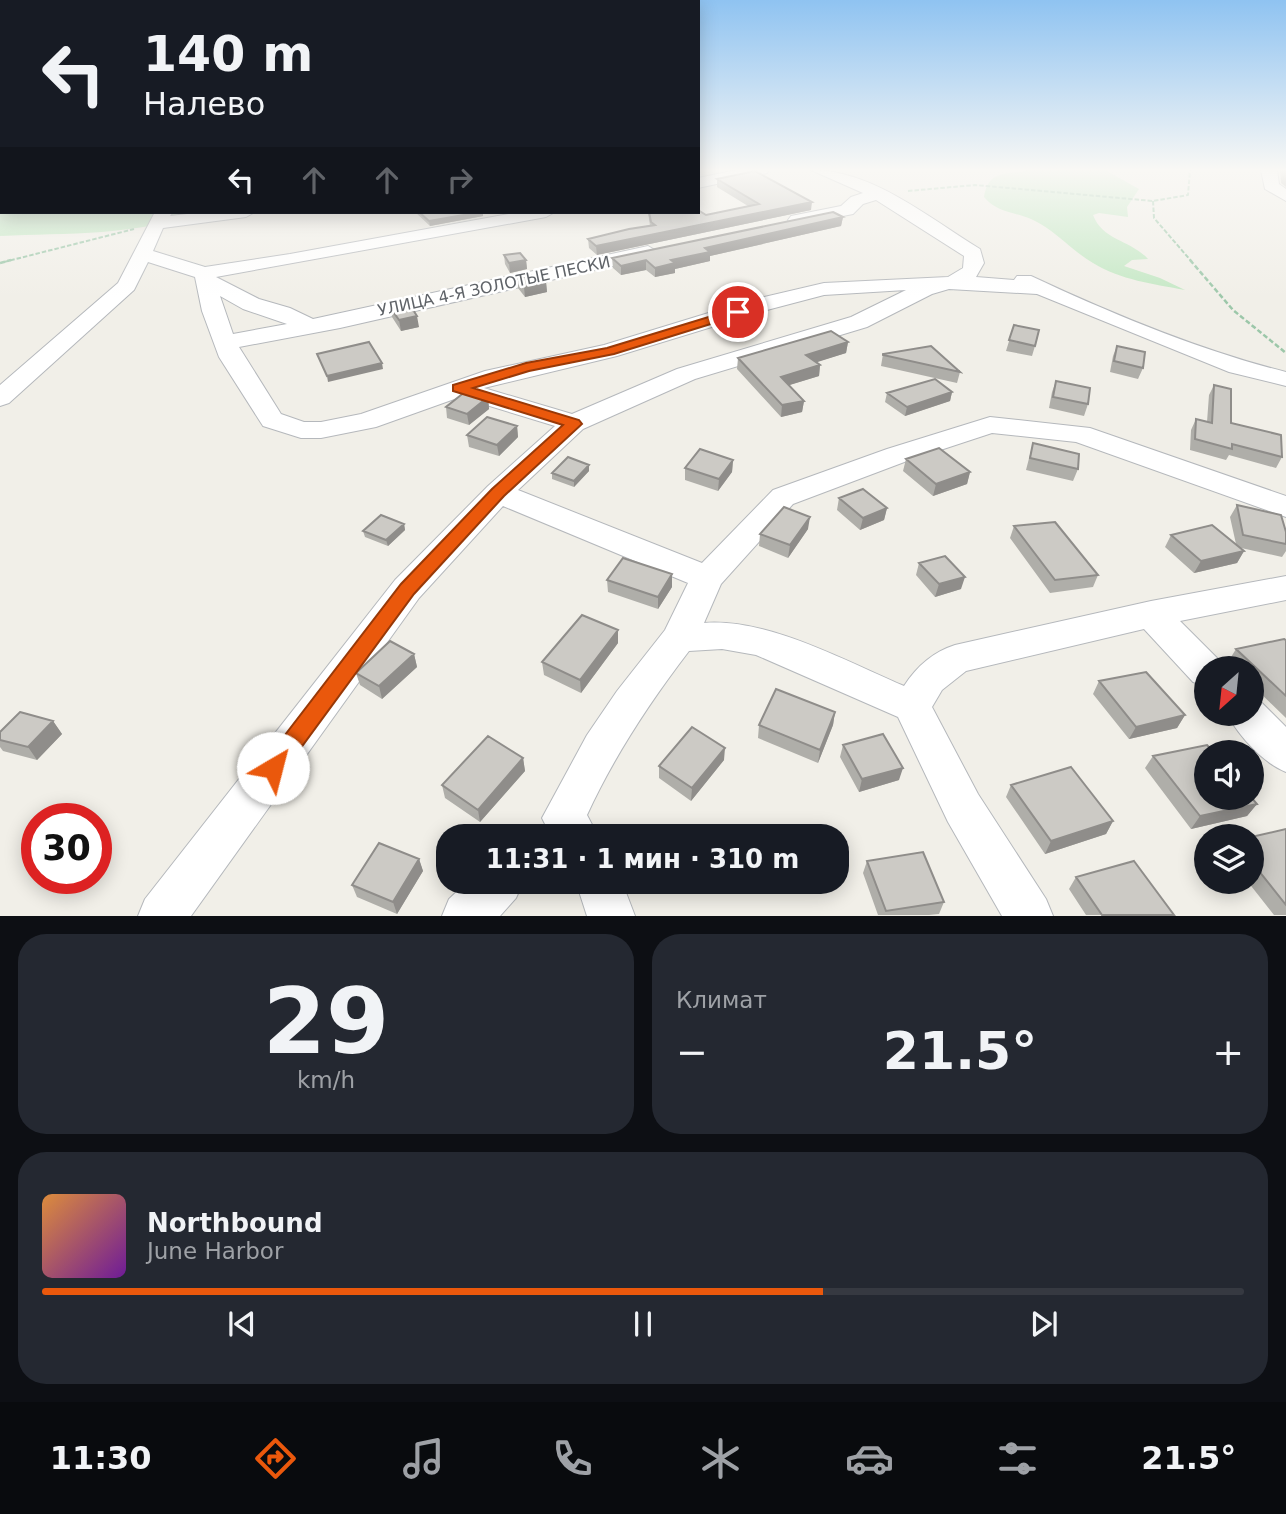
<!DOCTYPE html>
<html lang="ru">
<meta charset="utf-8">
<style>
body{margin:0;font-family:"DejaVu Sans",sans-serif;background:#242831;color:#f1f3f6;height:100vh;display:flex;flex-direction:column;font-size:26px;white-space:nowrap}
*{box-sizing:border-box;margin:0}
p{font-size:23px;color:#9ea1a6}
.icon{flex:none;width:38px;height:38px;fill:none;stroke:currentColor;stroke-width:2;stroke-linecap:round;stroke-linejoin:round}
.map{position:relative;height:916px;overflow:hidden}
.side{display:flex;flex-direction:column;gap:18px;padding:18px;background:#0d0f14;flex:1}
.side>*{flex:none}
.hud{position:absolute;left:0px;top:0px;width:700px;height:214px;box-shadow:0 4px 18px #0003;background:#171b24;color:#f1f3f6;overflow:hidden}
.needle{width:46px;rotate:207deg}
.fabs{position:absolute;left:1194px;top:656px;display:grid;gap:14px}
.fabs a{display:grid;place-items:center;width:70px;height:70px;border-radius:50%;background:#171b24;box-shadow:0 4px 18px #0003;font-size:35px}
.speed{position:absolute;left:21px;top:803px;display:flex;gap:14px;font-size:35px;font-weight:700;text-align:center}
.speed>*{display:grid;place-content:center;width:91px;height:91px;border-radius:50%;background:#171b24;box-shadow:0 4px 18px #0003;line-height:1}
.speed .limit{border:10px solid #d22;background:#fff;color:#111}
.pin{position:absolute;display:grid;place-items:center;width:60px;height:60px;color:#fff;margin:-30px;border:4px solid #fff;border-radius:50%;box-shadow:0 2px 7px #0007}
.me{position:absolute;width:77px;margin:-38px;rotate:37deg;stroke-linejoin:round;filter:drop-shadow(0 0 5px #0008)}
.turn{display:flex;align-items:center;gap:24px;height:147px;padding:0 28px;font-size:32px}
.turn .icon{width:91px;height:91px;stroke-width:2.5}
.turn b{display:block;font-size:49px;line-height:60px}
.lanes{display:flex;align-items:center;height:66px;padding:0 28px;background:#0003;justify-content:center;gap:35px;direction:ltr}
.lanes .off{opacity:.35}
.big{font-size:52px;font-weight:600;line-height:1.1}
.side .widget{flex:1;display:flex;flex-direction:column;justify-content:center;gap:10px;min-width:0;padding:0 24px;border-radius:28px;background:#242831}
.side .dial{align-items:center;gap:0}
.dial b{font-size:91px;line-height:1}
.song{display:flex;align-items:center;gap:21px}
.cover{width:84px;height:84px;border-radius:10px;background:linear-gradient(135deg,hsl(30 70% 55%),hsl(280 70% 35%))}
.played{height:7px;border-radius:4px;background:linear-gradient(90deg,#ea580c 65%,#363941 65%)}
.keys{display:flex;justify-content:space-around;direction:ltr}
.heat{display:flex;justify-content:space-between;align-items:center;font-size:38px;direction:ltr}
.side .tiles{flex:1;display:grid;gap:18px;grid-template-columns:1fr 1fr}
.widget:last-child{grid-column:span 2}
.trip{position:absolute;left:436px;top:824px;width:413px;height:70px;border-radius:28px;background:#171b24;box-shadow:0 4px 18px #0003;font-weight:600;line-height:70px;text-align:center}
.menu{display:flex;height:112px;justify-content:space-around;align-items:center;background:#090b0e;color:#9ea1a6}
.menu .icon{width:49px;height:49px}
.menu .current{color:#ea580c}
.menu b{font-size:32px;color:#f1f3f6}
.map>svg:first-child{display:block}
</style>
<div class="map">
<svg width="1286" height="916" viewBox="0 0 1286 916">
<rect width="100%" height="100%" fill="#f1efe8"/>
<!-- green -->
<path fill="#c5e8c5" d="M0,170L2,212H201C138,236 67,233 0,236Z
M1027,170H1105L1139,189L1127,207L1128,217L1099,213L1093,215C1103,241 1131,240 1148,259L1132,260L1124,266L1160,278L1185,290C1154,284 1120,280 1093,263C1072,251 1054,229 1031,219C1014,212 996,212 984,197C989,167 1010,176 1027,170Z"/>
<g fill="none" stroke-linecap="round" stroke-linejoin="round">
<!-- minor casing -->
<g stroke="#b5b8bc" stroke-width="2">
<path id="minor" d="M737,170H769L767,173L698,188V178Z
M811,170C873,170 929,218 980,249L984,263L976,277L1014,280L1017,276H1031C1110,313 1201,351 1286,372V386L1229,372L1037,294L949,289L932,294L867,327L695,379L583,429L518,490L702,563L773,490L887,449L990,417L1090,428L1286,496V517L1076,442L992,433L907,461L793,504L721,584L704,623C768,618 845,661 904,686C917,666 933,652 955,645L1151,601L1286,576V600L1180,621L1219,660L1223,668H1206V686L1193,682L1144,629L966,671L942,690L932,707L978,794L1046,899L1053,916H1002L948,822L898,717L756,655L722,649L689,651C650,702 614,756 587,815L598,836H551L542,818L587,735L617,691L665,630L688,583L503,506L419,598L191,916H138L145,899L395,580L488,486L555,426L460,397L376,427L321,438H301L263,426L219,357L202,311L195,277L148,262L134,290L9,403L0,406V385L118,283L155,212H173L170,216L205,212H255L246,217L163,228L153,251L205,267L290,254L519,212H555L546,217L216,277L259,299L290,308L313,319L648,246L658,252L648,258L340,328L239,347L281,414L304,422H321L361,414L485,371L604,345L751,300L824,283L948,277L963,268L964,256L876,200L863,204L853,214L797,225L791,224L788,220L791,216L841,206L851,197L863,193ZM906,290L851,317L677,369L572,414L484,388L617,356L767,310L824,295ZM220,296L243,309L287,324L233,334Z
M1261,170H1277L1279,184L1286,189V201L1265,189Z
M1251,699L1261,702L1286,727V772C1263,763 1239,736 1227,714H1251Z
M467,882H523L516,898L500,916H442L449,899Z
M576,882H622L635,916H587Z"/>
</g>
<!-- path-far1 -->
<path stroke="#9cc7a9" stroke-width="2" stroke-dasharray="4.5 2" stroke-linecap="butt" d="M908,191L975,185L1153,201L1188,195L1190,170
M1153,201L1154,218L1192,262
M4,262L134,229"/>
<!-- path -->
<path stroke="#9cc7a9" stroke-width="2.5" stroke-dasharray="5 2.5" stroke-linecap="butt" d="M1190,260L1233,310L1286,353
M0,263L11,260"/>
<!-- minor -->
<use href="#minor" fill="#fff" fill-rule="evenodd"/>
</g>
<!-- wall -->
<path fill="#afaea9" d="M1280,170H1286V187L1281,183Z
M717,179L811,210L597,255L589,248L588,239L650,226L648,212H698L706,215L748,206L717,187Z
M415,212H483V216L430,226Z
M843,217L841,226L710,256V261L675,269V273L655,277L646,270L621,275L613,268L612,258Z
M504,255L526,260L527,269L510,273L505,264Z
M517,278L546,282L547,292L525,297L518,288Z
M390,307L419,327L401,331L392,317Z
M1014,325L1035,346L1032,356L1006,351Z
M848,342L846,353L816,362L820,365L819,376L789,385L804,401L802,412L781,417L737,369L738,358Z
M1117,346L1143,368L1138,379L1110,372L1113,356Z
M883,354L960,372L957,383L881,366Z
M1056,381L1088,404L1084,416L1049,408L1052,392Z
M1214,385L1231,423L1282,457L1276,468L1229,455L1226,460L1190,450L1191,430L1196,419L1207,422L1209,395Z
M952,392L950,401L905,416L885,402L887,393Z
M488,397L489,409L469,425L447,418L446,407Z
M517,426L518,437L499,456L469,447L467,435Z
M1033,443L1078,469L1073,481L1026,470Z
M906,459L970,472L967,484L933,496L903,471Z
M733,460L732,472L718,491L685,480V468Z
M589,471L574,487L552,479V473Z
M839,498L887,508L884,520L860,530L837,510Z
M1237,505L1286,532V551L1282,557L1241,548L1244,551L1237,563L1194,573L1165,547L1171,535L1236,544L1230,517Z
M404,524L405,530L388,546L365,537L363,531Z
M1014,526L1098,575L1093,587L1050,593L1010,538Z
M808,529L788,558L759,546L760,534Z
M919,563L961,589L935,597L916,575Z
M672,574V587L658,609L608,592L607,580Z
M618,630V643L581,693L544,675L542,662Z
M1286,640V718L1251,684V668H1235L1228,662L1236,649Z
M414,654L417,667L382,699L360,685L356,673Z
M1099,681L1185,715L1177,728L1129,739L1093,694Z
M835,712L833,725L818,763L758,738L759,725Z
M53,721L62,734L37,760L3,751L0,747V732Z
M843,745L899,780L859,792L840,757Z
M1153,756L1257,804L1247,816L1191,829L1145,768Z
M523,758L525,771L480,822L445,798L442,785Z
M724,760L691,801L659,778V766Z
M1011,785L1113,821L1106,834L1045,854L1006,797Z
M1286,829V915H1274L1248,882H1251V837Z
M419,859L423,871L397,914L357,897L352,885Z
M867,861L944,902L939,914L929,915H878L863,873Z
M1076,877L1174,915H1086L1069,889Z"/>
<!-- shaded-wall -->
<path fill="#8f8d8a" d="M812,202L811,210L597,255L596,246Z
M483,212V216L430,226L429,221Z
M843,217L841,226L710,256V261L675,269V273L655,277V268L671,260L705,248Z
M526,260L527,269L510,273L509,263Z
M646,260V270L621,275V266Z
M546,282L547,292L525,297L524,287Z
M417,316L419,327L401,331L399,320Z
M848,342L846,353L805,366L806,355Z
M382,363L383,369L328,382L327,376Z
M820,365L819,376L780,388L781,377Z
M952,392L950,401L905,416L907,407Z
M488,397L489,409L469,425L467,414Z
M804,401L802,412L781,417L782,405Z
M517,426L518,437L499,456L497,445Z
M733,460L732,472L718,491L719,479Z
M589,465V471L574,487V481Z
M970,472L967,484L933,496L936,484Z
M887,508L884,520L860,530L863,518Z
M810,517L808,529L788,558L790,545Z
M404,524L405,530L388,546L386,540Z
M1244,551L1237,563L1194,573L1201,561Z
M672,574V587L658,609V597Z
M965,577L961,589L935,597L939,584Z
M618,630V643L581,693L580,680Z
M414,654L417,667L382,699L379,686Z
M835,712L833,725L818,763L820,750Z
M1185,715L1177,728L1129,739L1136,727Z
M53,721L62,734L37,760L28,747Z
M725,748L724,760L691,801L692,788Z
M523,758L525,771L480,822L478,810Z
M903,768L899,780L859,792L862,779Z
M1257,804L1247,816L1191,829L1200,816Z
M1113,821L1106,834L1045,854L1051,841Z
M419,859L423,871L397,914L393,902Z"/>
<!-- building -->
<path fill="#cccac5" stroke="#8f8d8a" stroke-width="2" d="M755,171L812,202L596,246L588,239L629,229L655,225L651,222L649,212H698V210L706,215L759,204L717,179Z
M419,212H481L429,221Z
M833,212L843,217L705,248L710,252L671,260L675,263L655,268L646,260L621,266L612,258Z
M520,253L526,260L509,263L504,255Z
M539,274L546,282L524,287L517,278Z
M408,302L417,316L399,320L390,307Z
M1014,325L1039,330L1035,346L1009,340Z
M831,331L848,342L806,355L820,365L781,377L804,401L782,405L738,358Z
M369,342L382,363L327,376L317,354Z
M931,346L960,372L883,355V354Z
M1117,346L1145,352L1143,368L1114,361Z
M935,379L952,392L907,407L887,393Z
M1056,381L1090,388L1088,404L1053,397Z
M1214,385L1231,389V423L1281,435L1282,457L1232,444V449L1195,439L1196,419L1212,423Z
M466,391L488,397L467,414L446,407Z
M487,417L517,426L497,445L467,435Z
M1033,443L1079,454L1078,469L1030,458Z
M939,448L970,472L936,484L906,459Z
M700,449L733,460L719,479L685,468Z
M568,457L589,465L574,481L552,473Z
M863,489L887,508L863,518L839,498Z
M1237,505L1281,515L1286,532V544L1243,535Z
M784,507L810,517L790,545L760,534Z
M381,515L404,524L386,540L363,531Z
M1055,522L1098,575L1055,580L1014,526Z
M1212,525L1244,551L1201,561L1171,535Z
M945,556L965,577L939,584L919,563Z
M623,558L672,574L658,597L607,580Z
M582,615L618,630L580,680L542,662Z
M1284,639L1286,640V696L1236,649Z
M390,641L414,654L379,686L356,673Z
M1146,672L1185,715L1136,727L1099,681Z
M776,689L835,712L820,750L759,725Z
M20,712L53,721L28,747L0,740V732Z
M692,727L725,748L692,788L659,766Z
M883,734L903,768L862,779L843,745Z
M488,736L523,758L478,810L442,785Z
M1207,745L1213,752H1206V798H1251V797L1257,804L1200,816L1153,756Z
M1071,767L1113,821L1051,841L1011,785Z
M1286,829V905L1251,861V837Z
M379,843L419,859L393,902L352,885Z
M923,852L944,902L886,911L867,861Z
M1134,861L1174,915H1102L1076,877Z"/>
<!-- sky -->
<linearGradient id="sky" x2="0" y2="1"><stop stop-color="#8fc3f1"/><stop offset="0.57" stop-color="#f9f8f5"/><stop offset="1" stop-color="#f9f8f5" stop-opacity="0"/></linearGradient>
<rect width="1286" height="298" fill="url(#sky)"/>
<!-- route -->
<path fill="#ea580c" stroke="#983908" stroke-width="2" d="M738,308L743,309V314L614,354L529,371L473,388L579,420L582,424L504,496L414,594L281,775L273,778L265,775L261,768L265,761L401,584L492,489L563,425L453,391V385L526,363L607,348Z"/>
<g text-anchor="middle" dominant-baseline="central" stroke-width="5" stroke-linejoin="round" paint-order="stroke">
<!-- far-street labels -->
<g font-size="16" fill="#5f6368" stroke="#fff">
<text transform="translate(494 286) rotate(-12)">УЛИЦА 4-Я ЗОЛОТЫЕ ПЕСКИ</text>
</g>
</g>
</svg>
<div class="fabs">
<a><svg class="needle" viewBox="-14 -14 28 28"><path d="M0-13l5 13h-10z" fill="#e53935"/><path d="M0 13l5-13h-10z" fill="#9ea1a6"/></svg></a>
<a><svg class="icon" aria-label="sound" viewBox="0 0 24 24"><path d="M4 9h4l5-4v14l-5-4H4zM17 9q2 3 0 6"/></svg></a>
<a><svg class="icon" aria-label="layers" viewBox="0 0 24 24"><path d="M12 4l9 5-9 5-9-5zM3 14l9 5 9-5"/></svg></a>
</div>
<div class="speed"><div class="limit">30</div></div>
<div class="pin" style="left:738px;top:312px;background:#d93025"><svg class="icon" aria-label="arrive" viewBox="0 0 24 24"><path d="M6 21V4h12l-3 4 3 4H6"/></svg></div>
<svg class="me" style="left:273px;top:768px" viewBox="-20 -20 40 40"><circle r="19" fill="#fff"/><path d="M0-13L10 11 0 6-10 11z" fill="#ea580c"/></svg>
<div class="trip">11:31 · 1 мин · 310 m</div>
<div class="hud">
<div class="turn"><svg class="icon" aria-label="left" viewBox="0 0 24 24"><path d="M17 20v-9H6M10 6l-5 5 5 5"/></svg><div><b>140 m</b>Налево</div></div>
<div class="lanes"><svg class="icon" aria-label="left" viewBox="0 0 24 24"><path d="M17 20v-9H6M10 6l-5 5 5 5"/></svg><svg class="icon off" aria-label="ahead" viewBox="0 0 24 24"><path d="M12 20V5M6 11l6-6 6 6"/></svg><svg class="icon off" aria-label="ahead" viewBox="0 0 24 24"><path d="M12 20V5M6 11l6-6 6 6"/></svg><svg class="icon off" aria-label="right" viewBox="0 0 24 24"><path d="M7 20v-9h11M14 6l5 5-5 5"/></svg></div>
</div>
</div>
<section class="side">
<div class="tiles">
<div class="widget dial"><b>29</b><p>km/h</p></div>
<div class="widget"><p>Климат</p>
<div class="heat"><a>−</a><b class="big">21.5°</b><a>+</a></div>
</div>
<div class="widget">
<div class="song"><i class="cover"></i><div><b>Northbound</b><p>June Harbor</p></div></div>
<div class="played"></div>
<div class="keys"><svg class="icon" aria-label="previous" viewBox="0 0 24 24"><path d="M18 5L8 12l10 7zM5 5v14"/></svg><svg class="icon" aria-label="pause" viewBox="0 0 24 24"><path d="M8 5v14M16 5v14"/></svg><svg class="icon" aria-label="next" viewBox="0 0 24 24"><path d="M6 5l10 7-10 7zM19 5v14"/></svg></div>
</div>
</div>
</section>
<nav class="menu">
<b>11:30</b>
<svg class="icon current" aria-label="directions" viewBox="0 0 24 24"><path d="M12 3l9 9-9 9-9-9zM9 14v-3h6M13 9l2 2-2 2"/></svg>
<svg class="icon" aria-label="music" viewBox="0 0 24 24"><path d="M9 18V5l10-2v13"/><circle cx="6" cy="18" r="3"/><circle cx="16" cy="16" r="3"/></svg>
<svg class="icon" aria-label="phone" viewBox="0 0 24 24"><path d="M5 4h4l2 5-3 2q2 4 5 5l2-3 5 2v4C11 20 4 13 5 4z"/></svg>
<svg class="icon" aria-label="climate" viewBox="0 0 24 24"><path d="M12 3v18M4 7l16 10M4 17L20 7"/></svg>
<svg class="icon" aria-label="car" viewBox="0 0 24 24"><path d="M5 17H2v-5l4-1 3-4h7l3 4 3 1v5h-3M9 17h6M6 11h13"/><circle cx="7" cy="17" r="2"/><circle cx="17" cy="17" r="2"/></svg>
<svg class="icon" aria-label="filters" viewBox="0 0 24 24"><path d="M4 7h16M4 17h16"/><circle cx="9" cy="7" r="2"/><circle cx="15" cy="17" r="2"/></svg>
<b>21.5°</b>
</nav>
